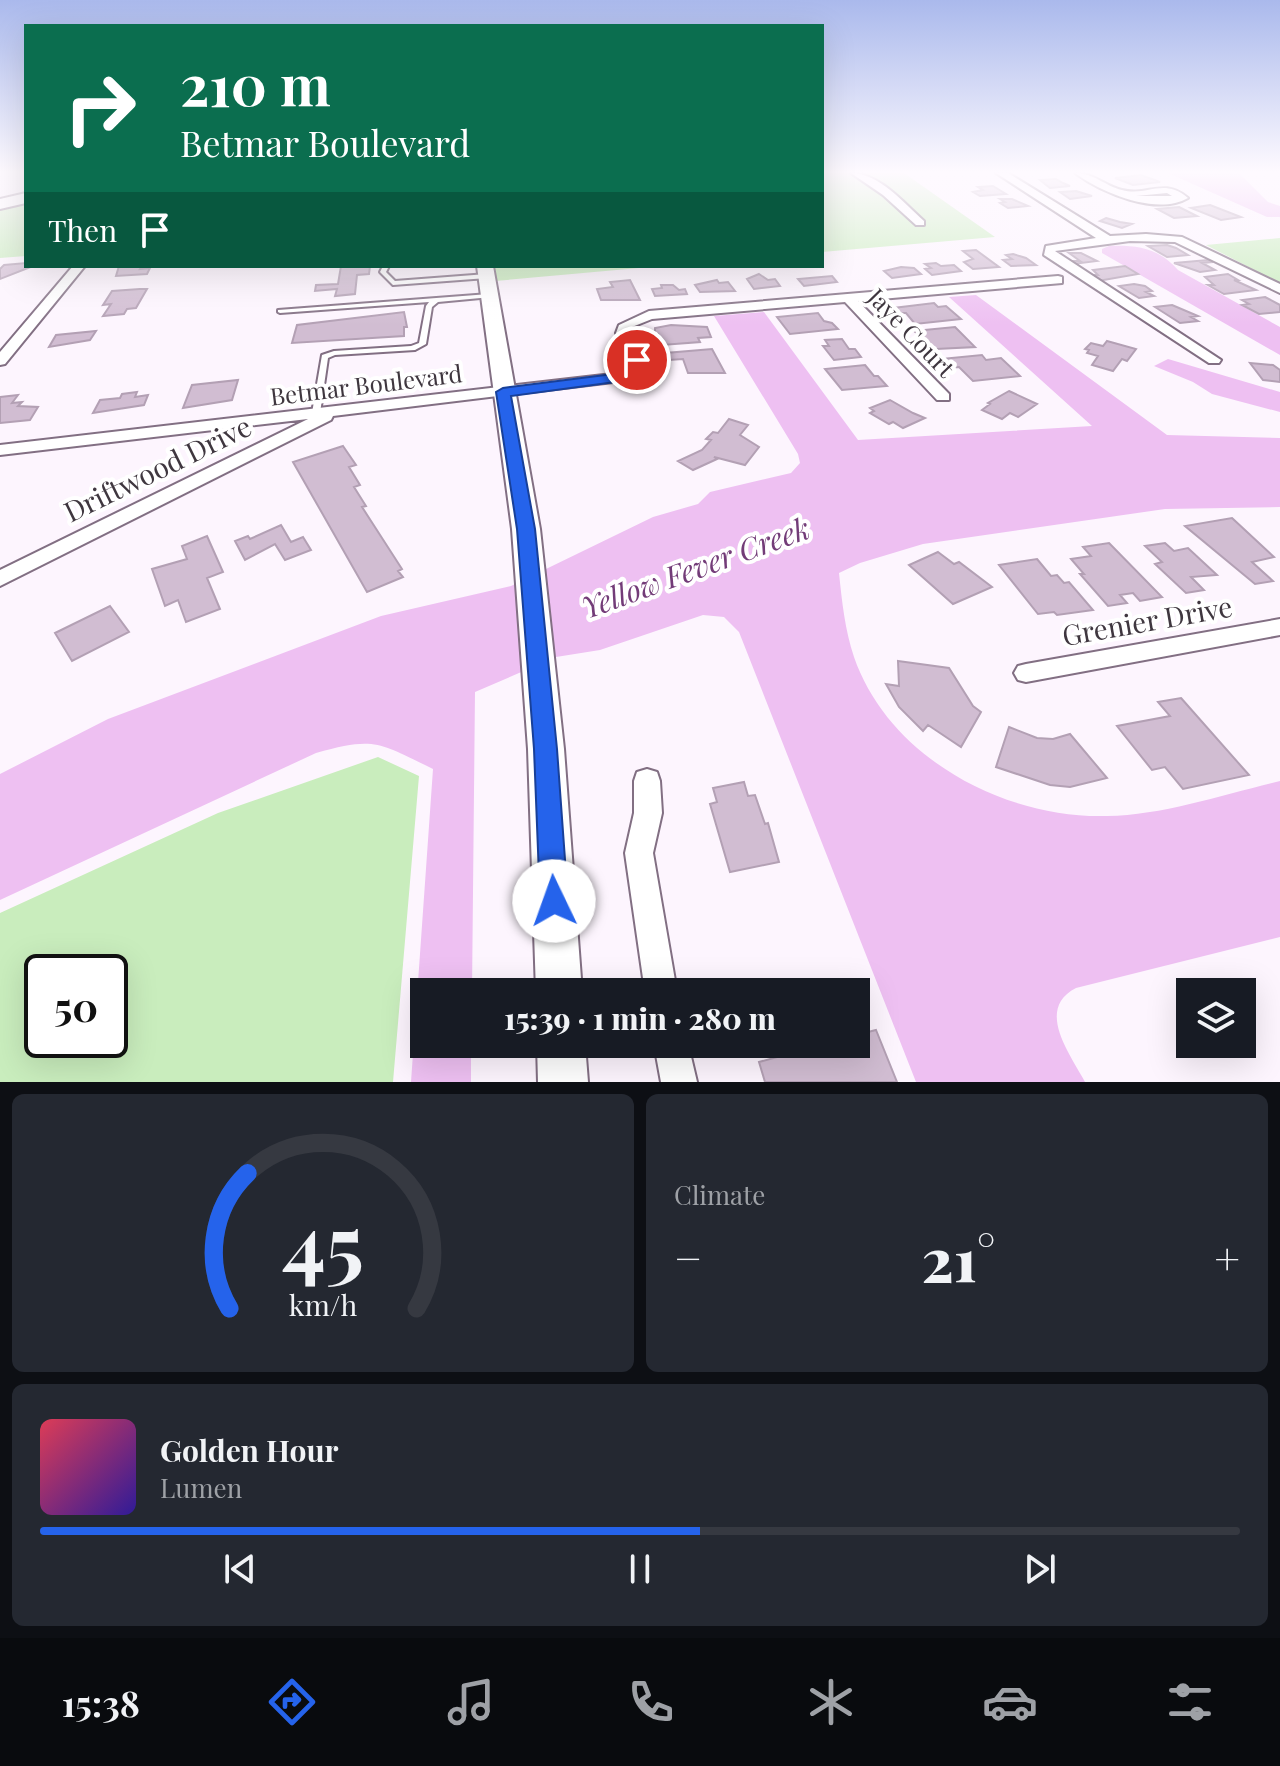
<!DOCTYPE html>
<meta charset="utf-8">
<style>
body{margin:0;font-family:"Playfair Display",serif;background:#242831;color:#f1f3f6;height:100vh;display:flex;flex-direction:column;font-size:30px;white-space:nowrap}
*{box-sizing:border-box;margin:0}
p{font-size:26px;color:#9ea1a6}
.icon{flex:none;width:44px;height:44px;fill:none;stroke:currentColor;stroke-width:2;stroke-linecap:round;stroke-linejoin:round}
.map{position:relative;height:1082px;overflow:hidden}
.side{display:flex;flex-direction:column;gap:12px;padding:12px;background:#0d0f14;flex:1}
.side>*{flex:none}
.guide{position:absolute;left:24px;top:24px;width:800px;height:244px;border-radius:0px;box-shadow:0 8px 32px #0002;background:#0b6e4f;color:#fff;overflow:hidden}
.controls{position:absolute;left:1176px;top:978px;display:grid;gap:16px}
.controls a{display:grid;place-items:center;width:80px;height:80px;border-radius:0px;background:#171b24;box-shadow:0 8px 32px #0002;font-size:40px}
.speed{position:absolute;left:24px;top:954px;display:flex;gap:16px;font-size:40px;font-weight:700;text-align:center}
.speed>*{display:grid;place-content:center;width:104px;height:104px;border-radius:50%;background:#171b24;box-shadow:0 8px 32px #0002;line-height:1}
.speed .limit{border:4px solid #111;border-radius:12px;background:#fff;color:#111}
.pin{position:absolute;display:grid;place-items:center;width:68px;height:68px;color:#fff;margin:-34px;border:4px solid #fff;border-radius:50%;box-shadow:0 2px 8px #0007}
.me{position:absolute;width:88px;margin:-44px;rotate:357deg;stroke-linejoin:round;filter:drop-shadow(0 0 6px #0008)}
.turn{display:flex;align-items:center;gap:28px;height:168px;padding:0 24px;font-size:36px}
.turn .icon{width:104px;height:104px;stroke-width:2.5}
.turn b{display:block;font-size:56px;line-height:68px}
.then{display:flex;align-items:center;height:76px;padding:0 24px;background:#0003;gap:16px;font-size:30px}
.big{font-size:60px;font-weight:800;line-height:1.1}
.side .tile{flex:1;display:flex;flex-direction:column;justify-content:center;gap:12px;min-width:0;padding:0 28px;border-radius:12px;background:#242831}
.side .dial{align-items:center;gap:0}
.dial svg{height:208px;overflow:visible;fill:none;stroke:#363941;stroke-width:7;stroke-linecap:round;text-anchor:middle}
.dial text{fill:#f1f3f6;stroke:none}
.song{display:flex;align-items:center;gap:24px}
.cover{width:96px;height:96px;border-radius:12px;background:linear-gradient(135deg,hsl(350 70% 55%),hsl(250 70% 35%))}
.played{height:8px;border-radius:4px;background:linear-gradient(90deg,#2563eb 55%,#363941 55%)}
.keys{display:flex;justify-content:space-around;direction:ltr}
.heat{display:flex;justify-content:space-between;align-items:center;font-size:44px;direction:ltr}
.side .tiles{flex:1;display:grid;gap:12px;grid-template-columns:1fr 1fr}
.tile:last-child{grid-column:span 2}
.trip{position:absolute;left:410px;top:978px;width:460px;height:80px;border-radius:0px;background:#171b24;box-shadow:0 8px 32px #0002;font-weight:800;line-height:80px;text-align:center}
.tabs{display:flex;height:128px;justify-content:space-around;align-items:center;background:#090b0e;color:#9ea1a6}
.tabs .icon{width:56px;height:56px}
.tabs .current{color:#2563eb}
.tabs b{font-size:36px;color:#f1f3f6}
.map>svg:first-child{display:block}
</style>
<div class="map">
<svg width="1280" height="1082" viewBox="0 0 1280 1082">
<rect width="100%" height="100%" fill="#fdf5fe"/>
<!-- green -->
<path fill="#c9edbd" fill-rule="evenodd" d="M822,173H904L995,237L822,252Z
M26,204V256L0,258V210Z
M1280,238V283L1206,245Z
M493,266H661L495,281Z
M378,757L419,776L393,1082H0V913L218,813ZM42,972H110V1040H42Z"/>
<!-- water -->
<path fill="#eec0f2" d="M1168,173H1239L1268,202L1280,206V217H1267Z
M1109,246C1137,245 1159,248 1178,270L1280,327V355L1102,253V249Z
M976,295L1167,435L1280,438V507L1165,509L923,544L860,563L839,573C842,602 845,630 854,657C889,758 1005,819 1107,816C1164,815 1224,794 1280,781V937L1076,988C1035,1009 1070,1054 1085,1082H916L739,632L724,617L703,615L600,650L556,657L475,692L472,992H424V1044H471V1082H411L433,769C379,743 376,736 316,753L0,900V774L108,719L381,616L511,586L653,517L698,504L710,492L791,473L800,463L798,454L714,316L764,312L858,440L1092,426L949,297Z
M1168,359L1280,392V412L1212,394L1193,382L1154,366Z"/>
<!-- building -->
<path fill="#d1bdd2" stroke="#b3a0b4" stroke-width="2" d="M1141,175L1160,182L1133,185L1115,178Z
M1056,179L1063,183L1070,186L1050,188L1040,180Z
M993,186L1006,194L980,196L973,192L983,190L978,187Z
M1076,191L1092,196L1070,199L1060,192Z
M1000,199H1012L1028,206L1008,208L1000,203L1005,202Z
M1210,205L1241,217L1221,220L1191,208Z
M1179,207L1197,216L1174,218L1157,209Z
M1106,218L1120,222L1132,224L1122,228L1100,221Z
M1167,245L1176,248L1188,255L1167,257L1148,246Z
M976,250L999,267L973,269L964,262L973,259L963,251Z
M1069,253H1081L1097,261L1073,264L1069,261H1080Z
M1013,254L1026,258L1036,265L1011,266L1003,260L1012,259L1006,255Z
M1208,260L1213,262L1202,263L1215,270L1200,272L1174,263Z
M26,263V266H33L0,279V269L4,265Z
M936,263L941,266L954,265L961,271L932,275L925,269L931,268L925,264Z
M119,266H142L140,269L150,268L147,274L116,276Z
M341,266H370L369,274L357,275L355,294L335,296L337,289L315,291L316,285L338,284Z
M1125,266L1138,274L1098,281L1089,275H1098L1093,270Z
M901,267L914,268L921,274L892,278L884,271Z
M759,274L768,280L775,279L780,286L754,289L747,279Z
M1228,274L1238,280H1234L1256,290L1224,294L1208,285H1214L1205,277Z
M832,276L837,282L804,286L798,279Z
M630,280L640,300H601L597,289L613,287L610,282Z
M717,280L719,283L728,282L735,291L700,292L695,285Z
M1134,284L1145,286L1152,291L1146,292L1154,296L1139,298L1119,286Z
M661,285H673L679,290L685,289L687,294L655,296L652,289L662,288Z
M140,289H147L136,308L127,309L124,314L103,316L111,304L103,305L112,291Z
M1265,297L1280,305V312L1259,314L1242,305L1249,304L1242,300Z
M934,303L938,307L946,306L961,319L915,324L906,313H899L893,308Z
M1172,305L1198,316L1191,317L1198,321L1180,323L1155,307Z
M404,312L407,327H404V336L292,343L297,325Z
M818,313L824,321L832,323L838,329L790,334L777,317Z
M671,325L707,327L711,337L698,338L700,342L662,345L658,334H655V328Z
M955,327L975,347L936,349L914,331Z
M96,331L90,340L49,347L56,335Z
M842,339L849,349H855L861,357L834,360L823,346H829L825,340Z
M1107,341L1136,349L1127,361L1122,359L1113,371L1092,365L1098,356L1087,353L1089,350L1085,349L1091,343L1103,346Z
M712,349L725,373H688L683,359L669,360L666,353Z
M982,355L986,360L1001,358L1020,376L973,381L959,367L949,368L941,359Z
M1250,363L1273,365L1280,370V382L1263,380Z
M865,365L874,376H878L887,386L842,390L825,369Z
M238,380L232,400L183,408L192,385Z
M1009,391L1037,404L1018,417L1010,413L1002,419L982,410L990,404L988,403Z
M137,392L135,397L148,395L144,405L93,413L100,400L120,398L122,394Z
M18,395L12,403L22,402L18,406L38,407L30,420L0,423V397Z
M890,400L913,413L925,418L903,428L893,422L889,424L870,413L874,411L870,408Z
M729,419L748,425L740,435L759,447L745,465L714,457L717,459L693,470L678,461L702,450L711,440L706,439L713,432L718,433Z
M343,446L356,465L349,467L360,485L354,487L366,506L362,507L402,569L398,571L403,577L367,592L293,462Z
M1232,518L1274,557L1252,562L1273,581L1255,584L1185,526Z
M281,525L291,542L303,537L311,550L285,560L275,544L245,560L235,541L248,536L250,539Z
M207,536L223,572L207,578L220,609L186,622L178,600L165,606L152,569L187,559L182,546Z
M1109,543L1162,597L1140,601L1133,593L1120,595L1127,603L1108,606L1080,574H1084L1071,559L1091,556L1083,547Z
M1165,543L1174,551L1188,548L1217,575L1191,577L1204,590L1186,593L1155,564L1162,562L1145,546Z
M938,552L954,564L959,562L992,587L953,604L909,565Z
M1037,559L1051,576L1057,575L1064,583L1069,582L1093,610L1057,615L1054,612L1038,614L999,565Z
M110,606L129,632L72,661L55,633Z
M898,661L949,668L973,706L981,712L961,747L928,725L923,731L899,707L886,684L899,686Z
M1181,698L1249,775L1183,789L1165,767L1152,770L1117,726L1170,716L1158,702Z
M1009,727L1037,738L1053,739L1070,734L1107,778L1070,787L1050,785L996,767Z
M744,782L748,796L755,795L765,824L768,823L779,862L730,872L710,804L717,802L713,788Z
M876,1030L897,1082H765L759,1062L824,1044H856V1035Z"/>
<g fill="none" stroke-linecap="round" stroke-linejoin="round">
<!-- lane casing -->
<g stroke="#826f83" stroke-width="4">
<path id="lane" d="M383,266H389L386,272L395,281L487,274L490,276L487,278L393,285L380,272Z
M489,294L492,296L491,297L438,302L432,307L426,344L415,350L335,355L328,358L320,413L316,415L312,413L322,355L334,351L411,346L419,343L426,306L429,302L280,313L278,312V310Z"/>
</g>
<!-- street casing -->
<g stroke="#826f83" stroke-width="4">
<path id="street" d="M851,173C879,173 904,203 924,221V225H916L883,195Z
M996,173H1008L1110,236L1146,234L1182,237L1280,284V293L1175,242L1130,241L1055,251L1221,360L1219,363H1209L1044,255L1046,246L1096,238Z
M1075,173C1094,173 1105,186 1122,190C1147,197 1163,177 1188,198C1157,216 1102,193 1075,173ZM1167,193L1172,196H1136Z
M73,266H85L5,364L0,365V352Z
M1058,276L1062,277V283L858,301L949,394V400H937L845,302L652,319L632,327L630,333L644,360L640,372L630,380L333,416L331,420L0,586V570L308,419L0,455V445L621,373L628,367L630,360L616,333L619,325L649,311Z
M1280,619V635L1026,682L1018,680L1014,673L1018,666L1026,664Z
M647,769L657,772L660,781L662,813L653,853L677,992H645L625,853L634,813V781L637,772Z
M654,1044H688L697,1082H661Z"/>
</g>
<!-- secondary casing -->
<g stroke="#826f83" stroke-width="4">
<path id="secondary" d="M477,266H493L540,529L564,749L582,992H536L528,749L512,529Z
M537,1044H585L588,1082H538Z"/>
</g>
<!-- primary casing -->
<g stroke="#826f83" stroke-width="4">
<path id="primary" d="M26,193V203L0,209V199Z"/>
</g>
<!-- lane -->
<use href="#lane" fill="#fff" fill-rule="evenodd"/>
<!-- street -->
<use href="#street" fill="#fff" fill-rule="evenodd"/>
<!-- secondary -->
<use href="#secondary" fill="#fff" fill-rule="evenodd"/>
<!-- primary -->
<use href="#primary" fill="#fff" fill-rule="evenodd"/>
</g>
<!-- sky -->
<linearGradient id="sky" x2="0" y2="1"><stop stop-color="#aab9ec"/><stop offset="0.53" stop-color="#fefaff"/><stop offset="1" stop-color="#fefaff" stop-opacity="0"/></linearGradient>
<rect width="1280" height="325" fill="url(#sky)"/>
<!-- route -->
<path fill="#2563eb" stroke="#184099" stroke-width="2" d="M637,356L643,360L642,369L630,380L511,396L535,529L557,749L568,901L564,911L554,915L544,911L540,901L534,749L517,529L496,392L503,388L621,373L629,367L632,357Z"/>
<g text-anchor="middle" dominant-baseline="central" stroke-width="8" stroke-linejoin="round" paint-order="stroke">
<!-- far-street labels -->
<g font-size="24" fill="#3f373f" stroke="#fff">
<text transform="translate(912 332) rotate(46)">Jaye Court</text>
<text transform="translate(366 384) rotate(-7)">Betmar Boulevard</text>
</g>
<!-- street labels -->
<g font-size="28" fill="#3f373f" stroke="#fff">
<text transform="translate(157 468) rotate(-26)">Driftwood Drive</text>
<text transform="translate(1147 620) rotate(-10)">Grenier Drive</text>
</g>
<!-- water labels -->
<g font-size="30" font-style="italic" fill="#733c78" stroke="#fff">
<text transform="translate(695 567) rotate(-20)">Yellow Fever Creek</text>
</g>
</g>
</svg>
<div class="controls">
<a><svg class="icon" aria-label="layers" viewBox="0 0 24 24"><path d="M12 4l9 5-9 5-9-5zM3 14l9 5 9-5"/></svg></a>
</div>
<div class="speed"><div class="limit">50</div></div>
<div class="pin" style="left:637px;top:360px;background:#d93025"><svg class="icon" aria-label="arrive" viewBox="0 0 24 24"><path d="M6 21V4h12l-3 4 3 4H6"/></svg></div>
<svg class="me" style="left:554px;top:901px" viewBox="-20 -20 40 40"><circle r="19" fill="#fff"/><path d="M0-13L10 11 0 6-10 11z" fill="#2563eb"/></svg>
<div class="trip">15:39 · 1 min · 280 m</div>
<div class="guide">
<div class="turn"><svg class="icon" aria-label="right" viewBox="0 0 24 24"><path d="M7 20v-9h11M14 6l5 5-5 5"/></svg><div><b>210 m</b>Betmar Boulevard</div></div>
<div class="then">Then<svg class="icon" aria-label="arrive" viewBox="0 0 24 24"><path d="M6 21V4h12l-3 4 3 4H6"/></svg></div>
</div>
</div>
<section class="side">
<div class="tiles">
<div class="tile dial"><svg viewBox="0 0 100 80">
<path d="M14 69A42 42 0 1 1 86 69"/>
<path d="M14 69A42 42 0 0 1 21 17" stroke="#2563eb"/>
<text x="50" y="56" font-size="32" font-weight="700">45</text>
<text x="50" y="72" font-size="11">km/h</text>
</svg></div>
<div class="tile"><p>Climate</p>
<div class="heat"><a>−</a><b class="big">21°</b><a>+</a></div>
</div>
<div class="tile">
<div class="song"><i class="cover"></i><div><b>Golden Hour</b><p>Lumen</p></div></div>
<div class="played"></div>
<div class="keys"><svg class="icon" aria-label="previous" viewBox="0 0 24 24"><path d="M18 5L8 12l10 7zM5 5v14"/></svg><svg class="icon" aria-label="pause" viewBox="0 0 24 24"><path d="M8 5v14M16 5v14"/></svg><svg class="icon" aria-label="next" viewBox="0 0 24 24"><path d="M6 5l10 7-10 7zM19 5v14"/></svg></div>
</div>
</div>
</section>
<nav class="tabs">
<b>15:38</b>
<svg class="icon current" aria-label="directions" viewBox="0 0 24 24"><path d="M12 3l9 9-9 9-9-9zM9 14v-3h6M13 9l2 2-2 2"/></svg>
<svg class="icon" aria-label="music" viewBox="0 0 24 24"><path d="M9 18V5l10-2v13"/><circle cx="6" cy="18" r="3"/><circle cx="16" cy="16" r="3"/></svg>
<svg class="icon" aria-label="phone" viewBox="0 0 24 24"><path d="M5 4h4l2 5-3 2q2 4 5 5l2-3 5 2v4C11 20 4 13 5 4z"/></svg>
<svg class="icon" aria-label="climate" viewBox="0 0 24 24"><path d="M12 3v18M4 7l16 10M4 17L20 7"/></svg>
<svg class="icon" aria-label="car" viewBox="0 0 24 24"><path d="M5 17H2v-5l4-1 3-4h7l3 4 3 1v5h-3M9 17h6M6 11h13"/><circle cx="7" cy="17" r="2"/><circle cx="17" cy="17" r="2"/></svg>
<svg class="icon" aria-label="filters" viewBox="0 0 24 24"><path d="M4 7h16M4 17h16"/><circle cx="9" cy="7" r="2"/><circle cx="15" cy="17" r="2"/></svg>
</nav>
